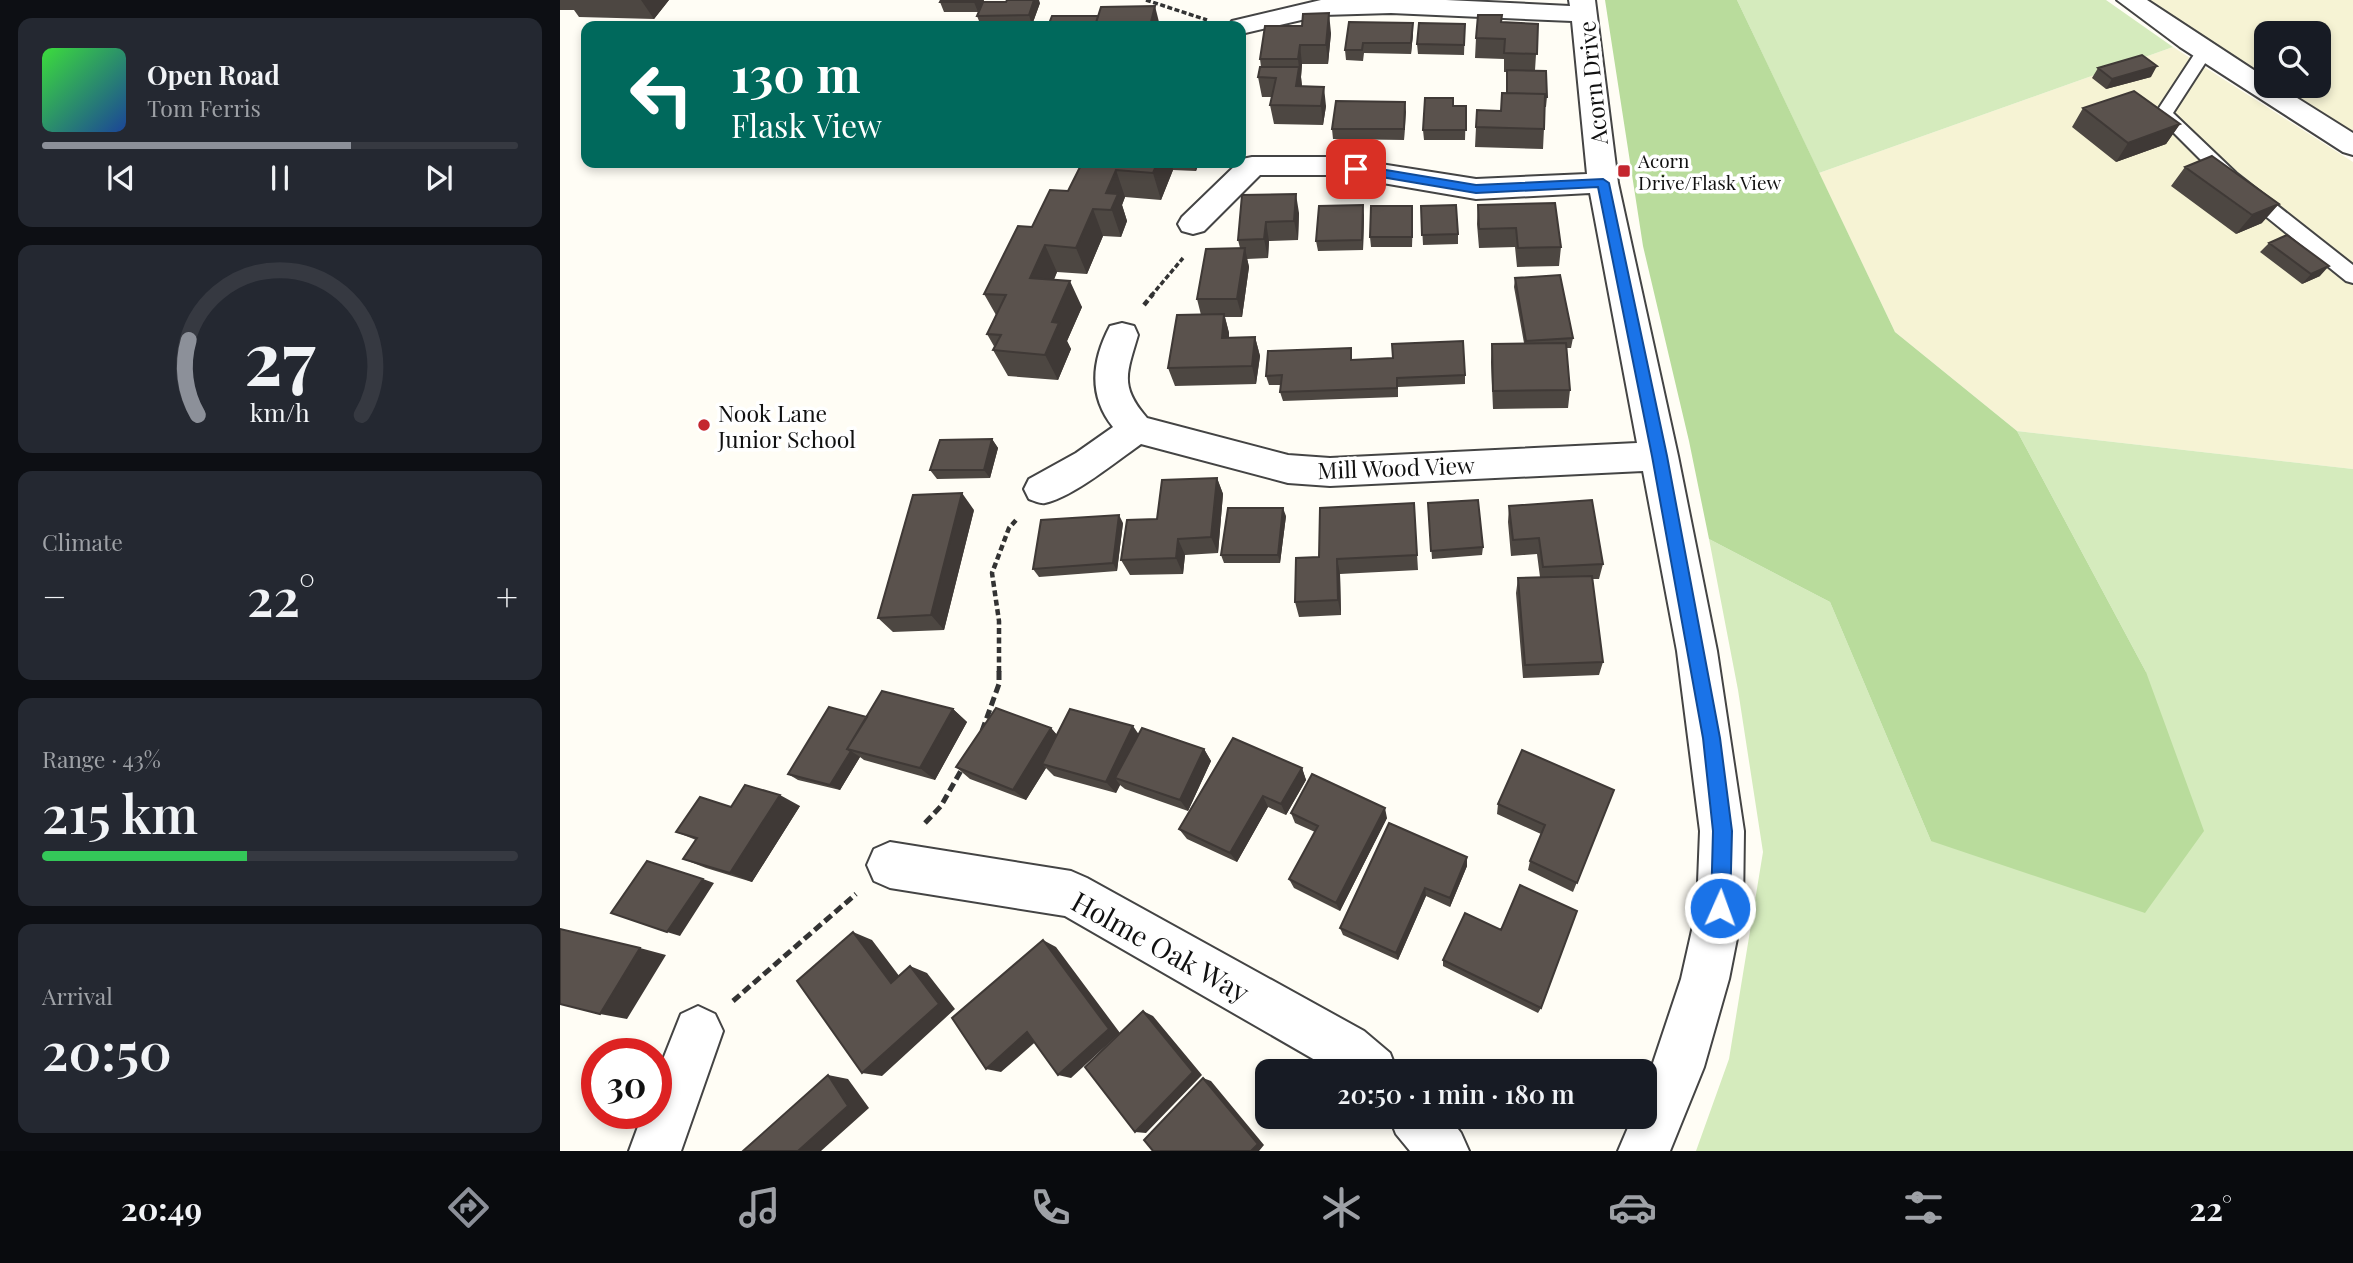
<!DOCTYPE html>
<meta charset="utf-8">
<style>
body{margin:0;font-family:"Playfair Display",serif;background:#242831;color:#f1f3f6;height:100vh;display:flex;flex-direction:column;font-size:26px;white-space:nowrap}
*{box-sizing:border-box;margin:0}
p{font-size:23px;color:#9ea1a6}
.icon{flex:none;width:38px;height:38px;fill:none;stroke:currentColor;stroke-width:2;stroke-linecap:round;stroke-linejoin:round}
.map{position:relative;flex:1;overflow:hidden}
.side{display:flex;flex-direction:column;gap:18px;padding:18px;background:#0d0f14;width:560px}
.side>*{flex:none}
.guide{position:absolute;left:21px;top:21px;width:665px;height:147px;border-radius:14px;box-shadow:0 4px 10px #0003;background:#00695c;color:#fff;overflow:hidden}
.controls{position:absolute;left:1694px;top:21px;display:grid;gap:14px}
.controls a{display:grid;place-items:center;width:77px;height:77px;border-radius:14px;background:#171b24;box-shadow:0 4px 10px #0003;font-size:35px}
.speed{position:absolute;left:21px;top:1038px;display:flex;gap:14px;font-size:35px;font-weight:700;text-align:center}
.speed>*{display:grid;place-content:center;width:91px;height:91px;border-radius:50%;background:#171b24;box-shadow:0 4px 10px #0003;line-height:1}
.speed .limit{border:10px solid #d22;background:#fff;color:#111}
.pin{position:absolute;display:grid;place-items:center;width:60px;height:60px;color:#fff;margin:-30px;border-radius:14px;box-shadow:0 4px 10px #0006}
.me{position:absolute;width:77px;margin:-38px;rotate:2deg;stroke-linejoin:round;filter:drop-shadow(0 0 5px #0008)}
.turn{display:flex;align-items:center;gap:24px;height:147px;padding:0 35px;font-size:32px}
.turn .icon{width:91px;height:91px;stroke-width:2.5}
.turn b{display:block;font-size:49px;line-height:60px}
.big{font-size:52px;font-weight:600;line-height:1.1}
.side .card{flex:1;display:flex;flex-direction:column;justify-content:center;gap:10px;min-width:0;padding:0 24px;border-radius:14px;background:#242831}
.side .dial{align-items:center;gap:0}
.dial svg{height:182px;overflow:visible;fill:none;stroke:#363941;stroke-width:7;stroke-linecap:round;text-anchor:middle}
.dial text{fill:#f1f3f6;stroke:none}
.song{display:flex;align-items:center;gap:21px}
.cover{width:84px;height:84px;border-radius:10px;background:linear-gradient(135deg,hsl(120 70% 55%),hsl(220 70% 35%))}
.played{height:7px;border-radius:4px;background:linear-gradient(90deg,#8c9099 65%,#363941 65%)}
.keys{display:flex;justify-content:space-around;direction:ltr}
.heat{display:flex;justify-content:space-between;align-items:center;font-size:38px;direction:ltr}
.charge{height:10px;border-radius:5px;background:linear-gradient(90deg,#34c759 43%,#363941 0)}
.trip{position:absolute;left:695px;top:1059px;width:402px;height:70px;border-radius:14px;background:#171b24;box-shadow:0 4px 10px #0003;font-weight:600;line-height:70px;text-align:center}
.dock{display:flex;height:112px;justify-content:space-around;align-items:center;background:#090b0e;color:#9ea1a6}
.dock .icon{width:49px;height:49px}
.dock .active{color:#8c9099}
.dock b{font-size:32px;color:#f1f3f6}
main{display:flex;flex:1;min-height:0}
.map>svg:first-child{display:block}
</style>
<main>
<section class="side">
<div class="card">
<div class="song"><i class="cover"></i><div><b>Open Road</b><p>Tom Ferris</p></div></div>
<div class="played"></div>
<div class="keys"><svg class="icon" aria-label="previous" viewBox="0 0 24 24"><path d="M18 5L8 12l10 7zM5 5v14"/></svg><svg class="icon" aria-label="pause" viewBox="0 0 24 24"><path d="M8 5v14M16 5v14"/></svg><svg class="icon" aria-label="next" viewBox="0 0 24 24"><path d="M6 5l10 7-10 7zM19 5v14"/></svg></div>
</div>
<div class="card dial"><svg viewBox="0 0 100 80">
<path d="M14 69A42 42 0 1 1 86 69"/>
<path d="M14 69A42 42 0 0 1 10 36" stroke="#8c9099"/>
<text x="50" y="56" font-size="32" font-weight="700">27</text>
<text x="50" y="72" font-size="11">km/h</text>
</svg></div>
<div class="card"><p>Climate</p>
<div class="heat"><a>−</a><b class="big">22°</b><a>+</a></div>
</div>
<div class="card"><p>Range · 43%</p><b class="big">215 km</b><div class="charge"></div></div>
<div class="card"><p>Arrival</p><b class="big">20:50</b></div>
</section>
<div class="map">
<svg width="1793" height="1151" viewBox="0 0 1793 1151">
<rect width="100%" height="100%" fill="#fffdf5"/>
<!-- farmland -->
<path fill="#f6f3d4" d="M1587,0H1793V133L1720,86H1759V33H1706V77Z
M1613,47L1793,162V469L1457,431L1335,332L1259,173Z"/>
<!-- green -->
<path fill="#d5ebbd" d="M1177,0H1546L1613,47L1259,173Z
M1457,431L1793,469V1151H1136L1169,1059L1203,852L1178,690L1149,539L1270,602L1371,841L1586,672Z"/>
<!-- forest -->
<path fill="#b9dc9c" d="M1045,0H1177L1335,332L1457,431L1586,672L1644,831L1585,913L1371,841L1270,602L1149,539L1129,441L1083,246Z"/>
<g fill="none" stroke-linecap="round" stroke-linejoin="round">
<!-- service casing -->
<g stroke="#444" stroke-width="4">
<path id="service" d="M1645,46L1653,51L1613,113L1676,173L1793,265V283L1786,281L1662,181L1595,114L1639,47Z"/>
</g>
<!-- minor casing -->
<g stroke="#444" stroke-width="4">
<path id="minor" d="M761,0H886L1010,6L1009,0H1035L1058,183L1118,456L1157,651L1184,831L1183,908L1169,979L1144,1067L1110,1151H1058L1073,1116H1085V1087L1121,979L1137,908L1140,831L1117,651L1083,471L770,486L728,483L581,444C557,461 513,497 485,503C480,504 475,501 469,499L464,489L469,479L516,453L553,427C528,396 532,360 550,326L562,323L574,326L578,335C567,373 559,386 587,418L728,455L770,458L1077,443L1030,193L916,199L776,175H700L644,231L633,234L622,231L618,224L622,217L682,159L692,157H776L916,179L1027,174L1012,21L831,13L763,15L681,34V26H668L672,21Z
M1557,0H1587L1706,78V86H1718L1793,133V155L1783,152L1620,47Z
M330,842L511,871L527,878L804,1031L830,1053L837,1071H774L505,916L330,888L314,881L307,865L314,849Z
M138,1006L155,1014L163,1031L121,1151H69L83,1113H96V1077L121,1014Z
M829,1116H888L901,1133L909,1151H850L836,1134Z"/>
</g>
<!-- path-far2 -->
<path stroke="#333" stroke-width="3.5" stroke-dasharray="5 2.5" stroke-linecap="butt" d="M586,0L647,20
M681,119L684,131
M591,296L623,258"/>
<!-- path-far1 -->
<path stroke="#333" stroke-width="4.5" stroke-dasharray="6 3.5" stroke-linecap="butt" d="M584,305L593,294
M439,672V621L432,573L449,528L457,519"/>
<!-- path -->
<path stroke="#333" stroke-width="5" stroke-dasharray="9 4.5" stroke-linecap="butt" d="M422,731L439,684V671
M365,823L381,806L403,767
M173,1001L296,894"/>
<!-- service -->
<use href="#service" fill="#fff" fill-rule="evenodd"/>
<!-- minor -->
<use href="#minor" fill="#fff" fill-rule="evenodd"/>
</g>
<!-- wall -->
<path fill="#4d4742" d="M0,0H109L94,19L19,17L14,10H0Z
M381,0H424L418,12H384L380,2Z
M480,3L472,25L421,26L417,16Z
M942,22L978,24L975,70L987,97L986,107H985L983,149L915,147L916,127L941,111L946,93L947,72H944V59L915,58L916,38Z
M853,23V33L851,54L804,53L803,61L786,60L785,50Z
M905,24L904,55L858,54L857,44Z
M771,33L768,64H742L741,77L742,86L766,106L763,125L714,124L710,105L712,97H702L698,77L701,67L700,59Z
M1538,68L1591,77L1546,89L1532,78Z
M845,102L844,140L773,139L772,129Z
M893,106H906L905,140H864L863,130Z
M1523,108L1620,124L1606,144L1556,162L1512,127Z
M522,163H639L636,171L613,170L601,200L565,197L562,205L567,221L561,237L543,236L527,274L497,272L494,280L522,307L507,341L511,349L498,380L448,376L433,350L435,348L427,334L436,315L424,294L472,227L508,191Z
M1625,167L1702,223L1676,234L1611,186Z
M682,195L739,213L738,240L709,241L708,258L687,259L689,267L682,317H665L669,333V338L695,337L700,356L696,384L615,386L608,368L641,315L637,299L680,248L678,240Z
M918,205L1001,247L999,266L957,267L955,247L919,248L917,224Z
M861,206L898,234V244L863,245Z
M804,215L803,250L758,251L756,241Z
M853,216L852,247H811L810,237Z
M1709,243L1760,276L1742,284L1700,252Z
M955,278L1013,338L1011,348H1006L1010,390L1008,408L933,409L931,362L932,344L964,343L954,287Z
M792,360L905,375V384L838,387V397L723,401L720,392L721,385H709L706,376Z
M432,439L438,448L430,478L377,479L370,470Z
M657,478L663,494L658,553L625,555L623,574L570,575L561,560L597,519Z
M854,503L858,570L780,574L781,615L739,617L735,602L759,557Z
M868,503L923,547L922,555L872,559Z
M949,506L1043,564L1039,579H1032L1043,662L1039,675L963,678L956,593L958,578L980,577L977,554L951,556L948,522Z
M414,510L384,630L333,632L318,618Z
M726,516L720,563H664L661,555Z
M563,523L557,571L479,577L473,569Z
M393,709L407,722L375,780L304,760L300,757L280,790L238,780L228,774Z
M491,728L497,735L578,734L644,749L651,761L628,811L565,789L560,785L556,793L494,776L486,768L466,800L410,779L396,767Z
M742,768L746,780L726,815L708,807L677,862L627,839L619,829Z
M1054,790L1013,892L968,870L970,861L981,834L937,814L938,804Z
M240,806L192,882L146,868L123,859L136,840L116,832L171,807Z
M731,813L827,818L780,911L734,888L729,879L755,832L735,823Z
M907,857V866L890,907L866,896L838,960L783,935L780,928Z
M941,930L981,1008L978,1013L883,966V960Z"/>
<!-- shaded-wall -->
<path fill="#3f3936" d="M81,0H109L94,19Z
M415,0H424L418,12L414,2Z
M474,0H479L480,3L472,25L469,15Z
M595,6L600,26H590Z
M769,13L771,33L768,64L766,45Z
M853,23V33L851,54V43Z
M740,45L742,64L741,77L742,87L739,106L736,86L739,68L738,59Z
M1597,66L1591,77L1546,89L1552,79Z
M764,87L766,106L763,125L761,106Z
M845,102L846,112L844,140V129Z
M1620,124L1606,144L1556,162L1568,143Z
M597,163H612L613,170L601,200L593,173Z
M634,163H639L636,171Z
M556,170L565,197L562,205L567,221L561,237L546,193Z
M736,194L739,213L738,240L734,221Z
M1719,204L1702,223L1676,234L1692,215Z
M803,205L804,215L803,250L802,240Z
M533,209L543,236L527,274L516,248Z
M706,222L709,241L708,258L704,239Z
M485,245L497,272L482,305L470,278Z
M685,248L689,267L682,317L677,299Z
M1769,266L1760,276L1742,284L1751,274Z
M510,281L522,307L507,341L511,349L498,380L485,355L492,322Z
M664,314L669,333L667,356L662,338Z
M695,337L700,356L696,384L692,366Z
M432,439L438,448L430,478L424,470Z
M657,478L663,494L658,553L651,537Z
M402,493L414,510L384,630L371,615Z
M723,508L726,516L720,563L718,555Z
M559,515L563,523L557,571L553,563Z
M618,539L625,555L623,574L616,558Z
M777,559L780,574L781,615L778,600Z
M393,709L407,722L375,780L360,768Z
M573,726L582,739L555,778L560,785L556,793L546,782Z
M491,728L502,741L482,764L486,768L466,800L453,790Z
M644,749L651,761L628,811L620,800Z
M291,751L300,757L280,790L270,785Z
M742,768L746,780L726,815L721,804Z
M220,795L240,806L192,882L170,873Z
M703,796L708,807L677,862L670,853Z
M825,808L827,818L780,911L776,903Z
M907,857V866L890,907V898Z
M143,879L154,883L120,936L107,932Z
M865,888L866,896L838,960L836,953Z
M293,932L312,940L349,989L331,983Z
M483,940L496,947L560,1033L511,1078L498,1075Z
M80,948L106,955L67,1019L40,1014Z
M350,966L367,973L395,1009L322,1076L302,1073Z
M583,1011L593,1016L642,1075L586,1133L575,1132Z
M467,1032L481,1037L441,1072L426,1069Z
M268,1075L288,1079L309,1108L261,1151H238Z
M643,1078L651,1081L704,1145L699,1151H691Z"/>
<!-- building -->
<path fill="#5a524d" stroke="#3f3936" stroke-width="2" d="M381,0H415L414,2H380Z
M447,0H474L469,15L417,16L423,2H446Z
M595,6L590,26H535L541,7Z
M769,13L766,45H740L738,59H700L705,26H742L743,14Z
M918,15H942L941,22L978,24L977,54L944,53L945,39L916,38Z
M492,16H538L535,26H488Z
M789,22L853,23L851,43H803L802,50H785Z
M859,23L905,24L904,45L857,44Z
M1582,55L1597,66L1552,79L1538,68Z
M700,67H739L736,86L764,87L761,106L710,105L716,78L698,77Z
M947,70L986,71L987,97H985V94L947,93Z
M1574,91L1620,124L1568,143L1523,108Z
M942,93L985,94L984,129L916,127L917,110L941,111Z
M865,98H893V106H906V130H863Z
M776,101L845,102L844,129H772Z
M1652,156L1719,204L1692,215L1625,167Z
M522,163H597L593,173L556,170L546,193L558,194L551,210L533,209L516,248L485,245L470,278L510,281L492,322L499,323L485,355L433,350L441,335L427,334L446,295L424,294L458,226L472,227L490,190L508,191Z
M736,194L734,221L706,222L704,239L678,240L682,195Z
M995,203L1001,247L958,248L956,228L919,229L918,205Z
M803,205L802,240L756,241L759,206Z
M896,205L898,234L862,235L861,206Z
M811,206H852V237H810Z
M1727,235L1769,266L1751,274L1709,243Z
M685,248L677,299H637L646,249Z
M1000,275L1013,338L966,341L955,278Z
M664,314L662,338L695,337L692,366L608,368L617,315Z
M903,341L905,375L837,378V388L720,392L722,375L706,376L708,351L791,348V360L833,358L832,344Z
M1006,343L1010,390L933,391L932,344Z
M432,439L424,470H370L380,440Z
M657,478L651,537L618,539L616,558L561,560L567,520L597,519L602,480Z
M402,493L371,615L318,618L353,495Z
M918,500L923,547L871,551L868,503Z
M1032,500L1043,564L983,567L979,538L953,540L949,506Z
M854,503L857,555L777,559L778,600L735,602L736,558L759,557L760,508Z
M668,508H723L718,555H661Z
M559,515L553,563L473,569L481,520Z
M1032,576L1043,662L965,665L958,578Z
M322,691L393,709L360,768L287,749Z
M269,707L307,717L287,749L291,751L270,785L228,774Z
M436,708L491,728L453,790L396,767Z
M510,709L573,726L546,782L482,764Z
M582,728L644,749L620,800L555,778Z
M673,738L742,768L721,804L703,796L670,853L619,829Z
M962,750L1054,790L1017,883L970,861L985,825L938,804Z
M752,774L825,808L776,903L729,879L758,826L731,813Z
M185,785L220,795L170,873L123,859L137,838L116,832L140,797L171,807Z
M829,823L907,857L890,898L865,888L836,953L780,928Z
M87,861L143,879L107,932L51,913Z
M960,885L1017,911L981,1008L883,960L905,913L941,930Z
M0,929L80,948L40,1014L0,1004Z
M293,932L331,983L350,966L379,1004L302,1073L237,981Z
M483,940L549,1029L498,1075L467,1032L426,1069L392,1018Z
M583,1011L633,1072L575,1132L525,1067Z
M268,1075L288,1106L238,1151H183Z
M643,1078L698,1144L691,1151H593L584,1140Z"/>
<!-- route -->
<path fill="#1a73e8" stroke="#114b97" stroke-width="2" d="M796,165L916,185L1043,179L1049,183L1107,456L1160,738L1172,831L1170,908L1167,915L1160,918L1153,915L1151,908L1153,831L1143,738L1092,456L1038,187L916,193L792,172L790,169Z"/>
<!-- markers -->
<g fill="#c4262e" stroke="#fff" stroke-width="2.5">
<rect x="1057" y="164" width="14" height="14" rx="3.5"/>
<circle cx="144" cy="425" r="7"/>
</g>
<g text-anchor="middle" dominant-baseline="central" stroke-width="7" stroke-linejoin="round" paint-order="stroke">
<!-- far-poi labels -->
<g font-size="19" fill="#111" stroke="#fff" text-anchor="start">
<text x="1078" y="160">Acorn<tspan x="1078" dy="22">Drive/Flask View</tspan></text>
</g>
<!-- street labels -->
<g font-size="23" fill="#111" stroke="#fff">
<text transform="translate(1032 83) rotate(-96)">Acorn Drive</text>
<text transform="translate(836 467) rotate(-2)">Mill Wood View</text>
</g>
<!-- poi labels -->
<g font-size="23" fill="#111" stroke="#fff" text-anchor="start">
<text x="158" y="412">Nook Lane<tspan x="158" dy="26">Junior School</tspan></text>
</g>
<!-- near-street labels -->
<g font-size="28" fill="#111" stroke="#fff">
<text transform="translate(601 946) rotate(29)">Holme Oak Way</text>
</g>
</g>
</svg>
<div class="controls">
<a><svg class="icon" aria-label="search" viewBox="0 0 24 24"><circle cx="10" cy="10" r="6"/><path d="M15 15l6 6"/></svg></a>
</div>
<div class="speed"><div class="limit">30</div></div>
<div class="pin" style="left:796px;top:169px;background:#d93025"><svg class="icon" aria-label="arrive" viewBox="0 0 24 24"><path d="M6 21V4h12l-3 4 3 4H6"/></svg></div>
<svg class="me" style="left:1160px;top:908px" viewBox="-20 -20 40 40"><circle r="17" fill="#1a73e8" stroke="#fff" stroke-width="3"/><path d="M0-11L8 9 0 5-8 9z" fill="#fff"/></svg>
<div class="trip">20:50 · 1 min · 180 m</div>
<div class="guide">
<div class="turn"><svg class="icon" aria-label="left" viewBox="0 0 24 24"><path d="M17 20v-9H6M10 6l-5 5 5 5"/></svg><div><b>130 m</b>Flask View</div></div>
</div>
</div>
</main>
<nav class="dock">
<b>20:49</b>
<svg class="icon active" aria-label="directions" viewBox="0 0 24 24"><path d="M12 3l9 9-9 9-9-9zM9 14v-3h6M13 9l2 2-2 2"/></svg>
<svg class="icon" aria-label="music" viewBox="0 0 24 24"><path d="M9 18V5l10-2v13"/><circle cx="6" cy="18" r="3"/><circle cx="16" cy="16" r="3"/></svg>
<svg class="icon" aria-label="phone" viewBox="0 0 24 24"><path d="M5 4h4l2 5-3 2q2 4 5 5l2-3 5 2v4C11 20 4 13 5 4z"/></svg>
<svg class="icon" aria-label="climate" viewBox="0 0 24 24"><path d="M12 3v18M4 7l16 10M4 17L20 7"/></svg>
<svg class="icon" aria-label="car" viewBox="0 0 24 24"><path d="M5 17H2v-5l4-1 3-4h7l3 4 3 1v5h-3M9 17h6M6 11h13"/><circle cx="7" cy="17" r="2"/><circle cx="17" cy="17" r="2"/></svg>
<svg class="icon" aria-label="filters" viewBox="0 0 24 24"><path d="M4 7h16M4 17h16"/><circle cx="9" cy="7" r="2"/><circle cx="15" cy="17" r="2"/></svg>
<b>22°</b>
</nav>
